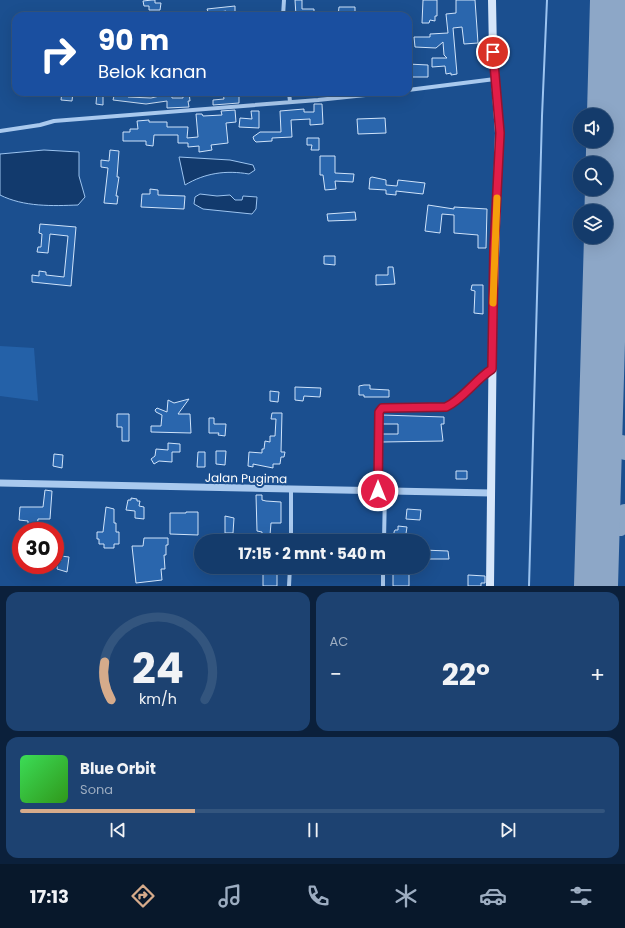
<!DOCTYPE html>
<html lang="id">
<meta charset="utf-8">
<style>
body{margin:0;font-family:Poppins,sans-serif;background:#1d4271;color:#f1f3f6;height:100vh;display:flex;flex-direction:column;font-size:15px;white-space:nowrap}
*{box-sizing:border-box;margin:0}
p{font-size:13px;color:#9dadc1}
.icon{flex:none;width:22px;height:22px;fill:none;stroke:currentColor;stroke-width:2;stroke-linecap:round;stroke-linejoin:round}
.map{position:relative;height:586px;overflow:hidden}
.details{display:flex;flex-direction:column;gap:6px;padding:6px;background:#0b203b;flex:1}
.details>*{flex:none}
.banner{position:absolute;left:12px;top:12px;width:400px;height:84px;border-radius:12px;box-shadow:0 4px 16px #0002,0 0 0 1px #33557e;background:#1a4fa0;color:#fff;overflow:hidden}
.fabs{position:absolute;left:573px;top:108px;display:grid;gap:8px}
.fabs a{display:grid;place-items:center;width:40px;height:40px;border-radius:50%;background:#143b6b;box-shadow:0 4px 16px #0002,0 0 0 1px #33557e;font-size:20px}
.speed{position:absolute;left:12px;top:522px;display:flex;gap:8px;font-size:20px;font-weight:700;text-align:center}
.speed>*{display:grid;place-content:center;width:52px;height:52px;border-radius:50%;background:#143b6b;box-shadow:0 4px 16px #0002,0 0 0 1px #33557e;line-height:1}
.speed .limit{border:6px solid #d22;background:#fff;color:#111}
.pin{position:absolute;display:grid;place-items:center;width:34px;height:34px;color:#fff;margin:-17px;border:2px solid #fff;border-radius:50%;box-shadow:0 1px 4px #0007}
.me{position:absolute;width:44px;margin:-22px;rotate:0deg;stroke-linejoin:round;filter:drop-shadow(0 0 3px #0008)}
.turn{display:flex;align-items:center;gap:14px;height:84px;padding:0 20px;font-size:18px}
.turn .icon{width:52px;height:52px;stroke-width:2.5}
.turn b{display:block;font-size:28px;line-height:34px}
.big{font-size:30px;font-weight:700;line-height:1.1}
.details .card{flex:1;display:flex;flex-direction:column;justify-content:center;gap:6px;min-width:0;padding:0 14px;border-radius:12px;background:#1d4271}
.details .dial{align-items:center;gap:0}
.dial svg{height:104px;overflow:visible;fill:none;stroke:#33557e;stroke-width:7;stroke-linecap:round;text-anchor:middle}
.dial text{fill:#f1f3f6;stroke:none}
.song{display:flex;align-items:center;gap:12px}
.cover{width:48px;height:48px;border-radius:6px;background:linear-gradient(135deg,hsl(130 70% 55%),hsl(110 70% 35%))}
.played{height:4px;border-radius:2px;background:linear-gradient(90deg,#d6ab8b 30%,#33557e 30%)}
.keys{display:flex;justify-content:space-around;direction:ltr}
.heat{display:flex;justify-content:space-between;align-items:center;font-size:22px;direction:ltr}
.details .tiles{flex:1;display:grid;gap:6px;grid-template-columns:1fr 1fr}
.card:last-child{grid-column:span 2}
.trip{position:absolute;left:194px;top:534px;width:236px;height:40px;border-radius:20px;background:#143b6b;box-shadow:0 4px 16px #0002,0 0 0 1px #33557e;font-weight:700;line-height:40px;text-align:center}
.tabs{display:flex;height:64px;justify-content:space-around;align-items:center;background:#08182b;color:#9dadc1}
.tabs .icon{width:28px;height:28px}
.tabs .active{color:#d6ab8b}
.tabs b{font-size:18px;color:#f1f3f6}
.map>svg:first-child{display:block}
</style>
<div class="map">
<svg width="625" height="586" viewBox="0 0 625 586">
<rect width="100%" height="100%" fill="#1b4f8f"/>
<!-- green -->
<path fill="#2461a8" d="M0,346L34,348L38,401L0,396Z"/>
<!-- water -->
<path fill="#123a6d" stroke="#9cc4f0" d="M44,150L79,152V176L85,197L78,205C52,206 24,207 0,195V154Z
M179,157L230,160L253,165L255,170L249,174C226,170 205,173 185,185Z
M200,194L217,196L230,195L235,200H242L243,196L257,197L256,209L252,214L203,209L194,204L195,197Z"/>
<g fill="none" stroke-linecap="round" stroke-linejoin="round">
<!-- stream -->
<path stroke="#9cc4f0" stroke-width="2" d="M529,586L542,116L547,0"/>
<!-- taxiway -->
<path stroke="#8da7c7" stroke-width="18" d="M622,444L625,451
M620,527L625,513"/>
<!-- runway -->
<path stroke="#8da7c7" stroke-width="44" d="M606,227L612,0
M596,586L606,237"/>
</g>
<!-- building -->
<path fill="#2a66ad" stroke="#cfe3fa" d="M152,0H155V3H161L160,10H149V6H144L143,1Z
M295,0H302V9H314V16H296Z
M423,0H437V16H435V21L430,20L429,23H422Z
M456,0H475L478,43L464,44L462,27L453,28L457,74L451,75V73L446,74L445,66L432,67V58H447L444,55L443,42L436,48L415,47L414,37H430V34L448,33L446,14L456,13Z
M235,6V14L226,15V11L209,14L207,9Z
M339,7H355V15L338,16Z
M408,64L428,65V77H408Z
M62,92H73L72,101L61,100Z
M97,92H103V105L96,104Z
M115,92H129L128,97L151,98L164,95L163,92H171L172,98H183V92H189L190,101H188L189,107L167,108V101L146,104L113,100Z
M223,92H239V103L213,105V100L224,99Z
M314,104H322L323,124L310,125V119L291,120L292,137L272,138V141L256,142L254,140L253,137L260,132H281L280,111L304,109V112H314Z
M235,110L236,122L226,123L228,143L211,145L212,150L199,152V146L188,147V143H178V135H154L153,146L146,145V141H123V132H130V129H138L137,121L149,120V122H167V127H188L187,138L198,137L196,114H202L203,116L222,115L221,111Z
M251,111H259V128L239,127L240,118L252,119Z
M385,118L386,133L358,134L357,119Z
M307,138H319V150H311L312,145H307Z
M110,150L119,151L117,177H119L116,196H118L117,204L104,203L108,168L101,167V160L109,161Z
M320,156H335V173L354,174L353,182L335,181L336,189L325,190L323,175H320Z
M372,177L386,180V185L397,186L398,180L425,183L423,194L396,191V195L386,194V190L369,189L370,178Z
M150,189L158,190V195L185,196L184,209L141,207L142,194H150Z
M428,205L454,209V207L487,209L486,248H478V235L454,233V215L442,214L440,233L425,231Z
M355,212L356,220L328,221L327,214Z
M40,224L76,227L71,286L32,282V275L39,276V271L46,272V275L64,277L68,236L50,234L48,253L37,252L38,247H41L42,234L39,233Z
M324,256H335V265L324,264Z
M388,267H393L395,284L376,285V275H388Z
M472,285H483V314L474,313L475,291L471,290Z
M364,385H370V389L389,390V397H364V395H359V386Z
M295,387L321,388L320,397L304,396L303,401L295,400Z
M270,391L279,392L278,402L270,401Z
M189,399L178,414H190L191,433L151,432V426H161L162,415L156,412L155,410L157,408L167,412L168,400L174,403Z
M272,413H282L281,452H285L284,457H281L280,464H273V468L253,464V467L248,466L249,452L262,453V449H264L265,441L270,442V436H275L276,419H271Z
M117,414H129V441H122V427H117Z
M382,415L444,417V424H441L443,441L382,442V434H398V424H382Z
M209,418H214V424H226L225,436L218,435L219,433H209Z
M168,443L180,444V452H172V462L159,461L154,464L151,459L155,456L156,449L168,450Z
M216,451H226L225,465L216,464Z
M198,452H205V467H197Z
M54,454L63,455L62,468L53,466Z
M456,471H467V479H456Z
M45,490L52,491L50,519H38L37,529L28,528V521L19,520L20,507H43Z
M256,495H262V500L266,501L281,502V523H271L270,535L277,536L276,541H262V532L257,531Z
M131,498L137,499V501H140L139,506L144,507V519L135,518V511L126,510L128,500H131Z
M106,507L114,509V523H116V532H119V544H114V548H104V544H99V539H97V532H103Z
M407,509L421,510L420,520L406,519Z
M186,512H198V535L170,534V513H186Z
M225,516L234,518L233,533H225Z
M398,526L407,527L405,540L394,541V532L395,530H398Z
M144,538H168V545H166V555H164L165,569H161L162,580L136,583L132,546H143Z
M423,550L448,551L449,559H423Z
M61,556L69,557L67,572L57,569L58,561H61Z
M393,567H409V586H393Z
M263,571L277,572V586H263Z
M468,575L485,576V583H481V586H468Z"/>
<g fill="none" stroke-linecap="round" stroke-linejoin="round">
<!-- minor -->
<path stroke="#a9c9ee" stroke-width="4" d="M283,16L284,0
M408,90L495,79
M289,92L290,102
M0,131L40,125L54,121L318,100L394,92
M291,490V541
M378,491L379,412L382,408L446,407C463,399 475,380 492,370
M384,541L385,491
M289,586L290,567
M383,586V567"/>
<!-- tertiary -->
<path stroke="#a9c9ee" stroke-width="7" d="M0,483L491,493"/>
<!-- secondary -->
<path stroke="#d6e6fa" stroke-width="8" d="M490,586L493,320L499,133L493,52L492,0"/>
</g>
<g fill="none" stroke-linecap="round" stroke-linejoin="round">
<!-- route casing -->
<g stroke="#92132f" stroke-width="10">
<path id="route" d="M378,491L379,412L382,408L446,407C463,399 475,380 492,369L494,250L500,133L493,52"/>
</g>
<!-- route -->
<use href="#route" stroke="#e11d48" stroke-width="7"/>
<!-- slow -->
<path stroke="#f59e0b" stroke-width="7" d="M493,303L497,198"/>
</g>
<g text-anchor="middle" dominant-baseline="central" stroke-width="4" stroke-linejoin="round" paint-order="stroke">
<!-- street labels -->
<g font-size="12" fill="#fff" stroke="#1b4f8f">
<text transform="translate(246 478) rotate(1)">Jalan Pugima</text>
</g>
</g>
</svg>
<div class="fabs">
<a><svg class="icon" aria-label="sound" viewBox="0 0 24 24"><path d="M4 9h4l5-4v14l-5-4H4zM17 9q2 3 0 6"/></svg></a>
<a><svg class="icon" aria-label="search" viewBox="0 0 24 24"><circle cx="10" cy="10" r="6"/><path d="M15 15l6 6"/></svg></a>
<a><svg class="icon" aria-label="layers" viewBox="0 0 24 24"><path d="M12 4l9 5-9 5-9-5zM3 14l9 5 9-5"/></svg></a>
</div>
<div class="speed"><div class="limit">30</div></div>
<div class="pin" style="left:493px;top:52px;background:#d93025"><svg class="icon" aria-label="arrive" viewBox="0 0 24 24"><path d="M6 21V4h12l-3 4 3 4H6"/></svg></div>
<svg class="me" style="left:378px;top:491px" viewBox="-20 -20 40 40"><circle r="17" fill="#e11d48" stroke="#fff" stroke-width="3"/><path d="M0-11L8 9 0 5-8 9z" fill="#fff"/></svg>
<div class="trip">17:15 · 2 mnt · 540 m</div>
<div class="banner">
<div class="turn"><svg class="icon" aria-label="right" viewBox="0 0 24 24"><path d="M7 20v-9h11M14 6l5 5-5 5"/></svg><div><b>90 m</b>Belok kanan</div></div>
</div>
</div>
<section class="details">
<div class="tiles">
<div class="card dial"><svg viewBox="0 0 100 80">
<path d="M14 69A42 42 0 1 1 86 69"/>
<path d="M14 69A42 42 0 0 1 9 40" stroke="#d6ab8b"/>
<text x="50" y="56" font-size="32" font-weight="700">24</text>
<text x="50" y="72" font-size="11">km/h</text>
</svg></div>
<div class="card"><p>AC</p>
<div class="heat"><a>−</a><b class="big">22°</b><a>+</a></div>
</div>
<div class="card">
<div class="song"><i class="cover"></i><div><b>Blue Orbit</b><p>Sona</p></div></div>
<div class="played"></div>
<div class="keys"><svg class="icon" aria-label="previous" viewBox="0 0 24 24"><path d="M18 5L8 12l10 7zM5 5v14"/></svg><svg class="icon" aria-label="pause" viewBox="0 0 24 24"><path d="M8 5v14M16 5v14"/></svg><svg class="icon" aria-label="next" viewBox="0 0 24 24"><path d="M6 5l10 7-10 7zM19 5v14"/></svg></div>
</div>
</div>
</section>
<nav class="tabs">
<b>17:13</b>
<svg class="icon active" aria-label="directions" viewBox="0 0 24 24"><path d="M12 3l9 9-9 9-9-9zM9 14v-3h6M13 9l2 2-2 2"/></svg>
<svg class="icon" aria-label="music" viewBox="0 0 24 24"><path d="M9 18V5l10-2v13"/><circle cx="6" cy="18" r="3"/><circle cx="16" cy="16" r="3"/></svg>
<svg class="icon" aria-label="phone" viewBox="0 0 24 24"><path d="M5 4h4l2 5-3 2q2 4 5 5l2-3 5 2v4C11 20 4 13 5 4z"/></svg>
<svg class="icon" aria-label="climate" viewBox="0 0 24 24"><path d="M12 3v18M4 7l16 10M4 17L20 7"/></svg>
<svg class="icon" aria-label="car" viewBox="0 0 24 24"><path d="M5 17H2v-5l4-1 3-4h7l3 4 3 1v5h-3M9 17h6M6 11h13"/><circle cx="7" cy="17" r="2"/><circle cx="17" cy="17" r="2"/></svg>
<svg class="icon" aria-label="filters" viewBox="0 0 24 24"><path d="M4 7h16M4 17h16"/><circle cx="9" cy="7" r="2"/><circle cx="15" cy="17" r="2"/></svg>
</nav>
